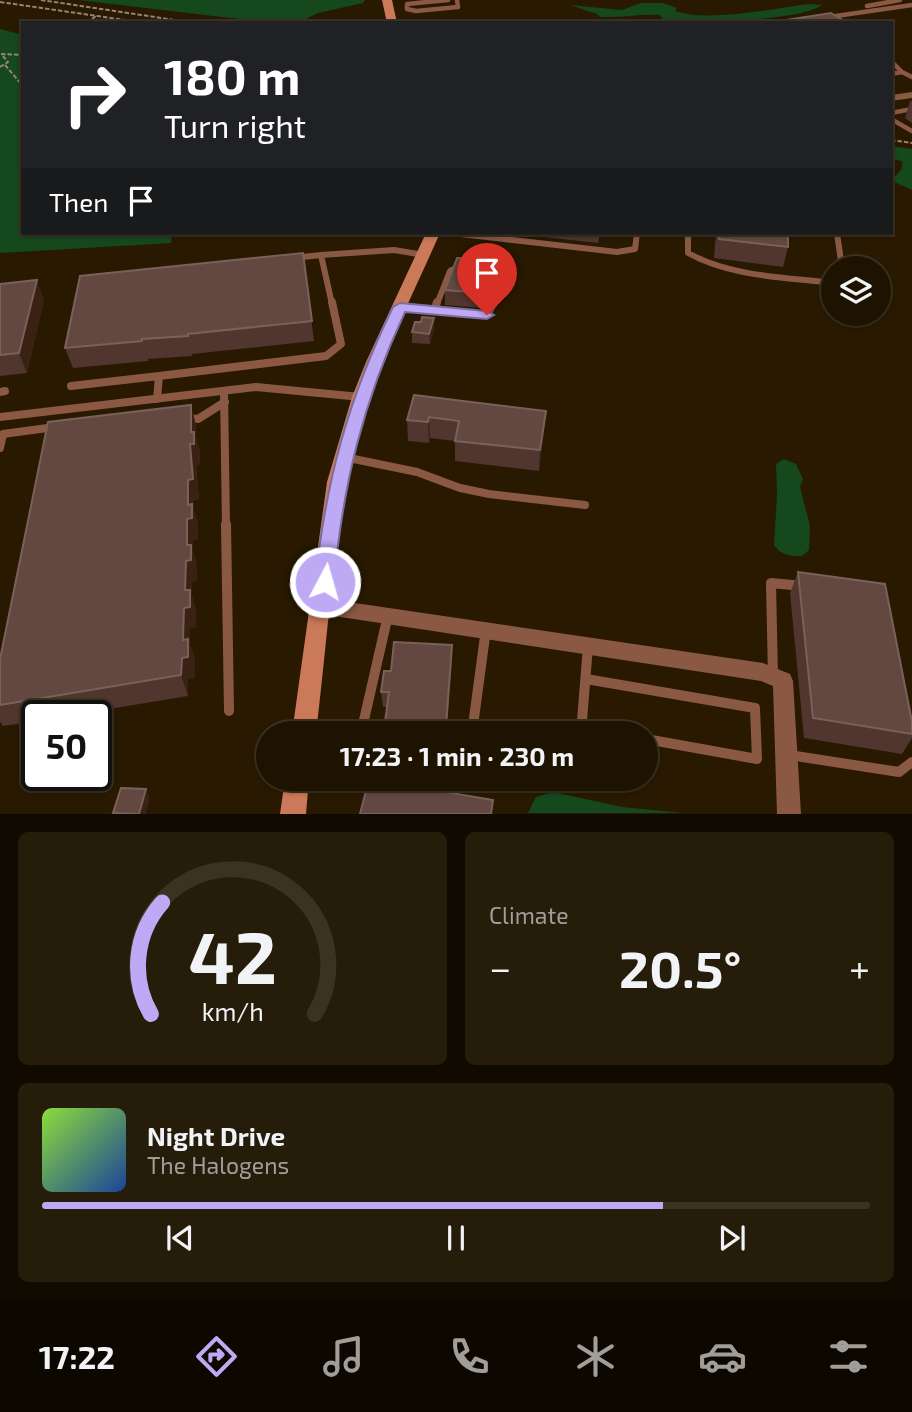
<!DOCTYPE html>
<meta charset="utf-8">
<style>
body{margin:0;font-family:"Exo 2",sans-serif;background:#261c0a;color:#f1f3f6;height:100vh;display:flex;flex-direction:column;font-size:26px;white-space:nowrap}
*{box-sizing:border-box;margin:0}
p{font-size:23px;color:#a19e99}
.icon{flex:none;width:38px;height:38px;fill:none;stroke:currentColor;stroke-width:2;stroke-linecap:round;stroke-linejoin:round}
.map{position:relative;height:814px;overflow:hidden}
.side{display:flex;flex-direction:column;gap:18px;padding:18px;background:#100a00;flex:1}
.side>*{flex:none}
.top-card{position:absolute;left:21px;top:21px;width:872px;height:214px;border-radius:0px;box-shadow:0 2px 5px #0004,0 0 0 2px #3c3222;background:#202124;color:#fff;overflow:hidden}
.fabs{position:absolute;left:821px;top:256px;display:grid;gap:14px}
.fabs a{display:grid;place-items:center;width:70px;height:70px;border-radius:50%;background:#1e1300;box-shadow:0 2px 5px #0004,0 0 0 2px #3c3222;font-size:35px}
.speed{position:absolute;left:21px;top:700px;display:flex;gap:14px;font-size:35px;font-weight:700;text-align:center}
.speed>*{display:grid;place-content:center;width:91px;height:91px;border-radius:50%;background:#1e1300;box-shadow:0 2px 5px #0004,0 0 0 2px #3c3222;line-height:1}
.speed .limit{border:4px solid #111;border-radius:10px;background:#fff;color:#111}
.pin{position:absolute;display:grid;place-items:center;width:60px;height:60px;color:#fff;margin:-72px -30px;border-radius:50% 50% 50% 0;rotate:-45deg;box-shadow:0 0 7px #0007}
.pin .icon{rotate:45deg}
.me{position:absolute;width:77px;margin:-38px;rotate:6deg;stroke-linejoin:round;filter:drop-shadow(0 0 5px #0008)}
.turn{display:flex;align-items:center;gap:24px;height:147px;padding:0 28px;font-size:32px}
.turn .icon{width:91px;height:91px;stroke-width:2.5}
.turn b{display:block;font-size:49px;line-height:60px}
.then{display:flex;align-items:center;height:66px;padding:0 28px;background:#0003;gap:14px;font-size:26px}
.big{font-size:52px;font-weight:700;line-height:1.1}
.side .widget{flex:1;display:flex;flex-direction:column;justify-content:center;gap:10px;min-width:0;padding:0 24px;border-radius:10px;background:#261c0a}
.side .dial{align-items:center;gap:0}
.dial svg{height:182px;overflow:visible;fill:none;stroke:#3c3222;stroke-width:7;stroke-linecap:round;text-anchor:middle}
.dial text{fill:#f1f3f6;stroke:none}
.song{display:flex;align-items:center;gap:21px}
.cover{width:84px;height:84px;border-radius:10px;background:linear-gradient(135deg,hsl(90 70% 55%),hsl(220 70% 35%))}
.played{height:7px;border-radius:4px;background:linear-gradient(90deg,#bea9f5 75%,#3c3222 75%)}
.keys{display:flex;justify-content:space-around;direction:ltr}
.heat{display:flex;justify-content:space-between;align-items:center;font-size:38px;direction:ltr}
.side .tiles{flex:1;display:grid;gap:18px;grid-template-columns:1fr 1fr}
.widget:last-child{grid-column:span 2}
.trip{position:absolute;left:256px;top:721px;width:402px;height:70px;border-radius:35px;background:#1e1300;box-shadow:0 2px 5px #0004,0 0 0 2px #3c3222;font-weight:700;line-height:70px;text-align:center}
.tab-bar{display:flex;height:112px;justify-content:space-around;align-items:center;background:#0c0800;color:#a19e99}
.tab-bar .icon{width:49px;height:49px}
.tab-bar .selected{color:#bea9f5}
.tab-bar b{font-size:32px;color:#f1f3f6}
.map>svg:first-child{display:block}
</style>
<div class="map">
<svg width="912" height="814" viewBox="0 0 912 814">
<rect width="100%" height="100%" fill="#281900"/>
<!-- green -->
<path fill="#15481d" d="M78,0H365L363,3L318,13L298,23H274Z
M641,3H662L677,8L675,11C710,23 773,8 810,4L822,5C801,21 695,23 665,23L660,15C641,14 620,18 600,17L597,14L570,5L622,10Z
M0,29L23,35V233H172L171,243L0,253Z
M891,146L912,149V190L892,181C894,174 904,173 902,161L891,159Z
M784,459L796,464L803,479L800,487L810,526L809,550L802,556C791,556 780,555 774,545L777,495L776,464Z
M553,792L622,807L683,813H528L536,797Z"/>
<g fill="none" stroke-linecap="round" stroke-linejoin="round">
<!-- path -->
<path stroke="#928671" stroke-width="2" stroke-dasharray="4.5 2" stroke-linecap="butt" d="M41,0L195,23
M0,2L146,23
M87,23L96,16
M1,54L23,55
M5,65L23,86
M0,67L8,62L3,56
M891,140L912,143"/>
<!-- lane-far3 -->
<path stroke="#8b5844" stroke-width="4.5" d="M448,0L407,4V9L416,11L458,7L457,0
M867,6L900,0
M836,16L912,5
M891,61L902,72
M891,74L902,72L912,77
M891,113L912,109
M891,119L912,131"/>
<!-- lane-far2 -->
<path stroke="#8b5844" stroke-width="6" d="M452,233L617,252L635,249L637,233
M688,233V253C731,277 785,277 833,283
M837,233L842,268
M321,255L394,250L424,255
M293,258L321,255L332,304
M486,267L504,272L494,304
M437,304L450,271L462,265"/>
<!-- lane-far1 -->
<path stroke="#8b5844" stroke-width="8" d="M400,307L487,315L494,302
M434,311L437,302
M71,386L159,376
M224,391L226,526
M0,392L5,391
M157,399L159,376L326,356L341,344L332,302
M0,417L256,387L361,397
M186,418L198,419L225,402
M0,448L3,434L55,427
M344,457L417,472L460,488L489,494L585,505"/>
<!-- lane -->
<path stroke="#8b5844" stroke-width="10" d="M226,524L229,711
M773,677L771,583L803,586
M586,679L755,708L757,759L646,739
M582,727L615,733
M361,733L388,615
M472,733L486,629
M581,733L588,646
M789,755L899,772L912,762"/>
<!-- street -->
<path fill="#8b5844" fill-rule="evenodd" d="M912,92V98L891,101V95Z
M321,598L763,663L790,674L793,681L801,814H777L773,686L761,681L321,614L314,612L311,606L314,600Z"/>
<!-- secondary -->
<path fill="#ca7959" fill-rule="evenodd" d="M382,0H392L397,23H387Z
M426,233H440C404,314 362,395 346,483C332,564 326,651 316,733H292L327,482L352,397L366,362Z
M285,779H309L306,814H280Z"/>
</g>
<!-- wall -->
<path fill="#51352f" d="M910,101H912V123L905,118Z
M518,233H600L598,243L518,234Z
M716,233H788V247L783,267L714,258Z
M303,253L314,341L192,354V356L148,359V361L73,368L65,348Z
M494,274L483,308L445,305V290Z
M0,284L44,300L27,373L0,376Z
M434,318V329L430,344L412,343V332L421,322Z
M414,395L546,411L539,471L455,461V441L430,438L429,443L408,441L407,420Z
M196,425V438L200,452V464L196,465L199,500H194V511L198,525V539L193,540V551L197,565V581L192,582V596L196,610V627L190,628V645L195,659V678L188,679V696L67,716H37V721L3,726L0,722V659Z
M798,572L912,734V738L902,754L804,738L790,593Z
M452,645V660L446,733H386L385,722L387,707H383L381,692L391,671Z"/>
<!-- shaded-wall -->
<path fill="#392114" d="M494,259V274L483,308V293Z
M37,280L44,300L27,373L19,353Z
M434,318V329L430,344L429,334Z
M191,405L196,425V438L200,452V464L196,465L199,500H194V511L198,525V539L193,540V551L197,565V581L192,582V596L196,610V627L190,628V645L195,659V678L188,679V696L181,675L190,444Z
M546,411L544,431L539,471L540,450Z
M429,417L430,438L429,443L428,422Z
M452,645V660L446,733V727Z
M146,789L150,799L146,814H139Z"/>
<!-- building -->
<path fill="#624841" stroke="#796159" stroke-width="2" d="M831,13L848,23H767Z
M719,233H788V247L719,239Z
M303,253L312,321L188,334V336L142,339V341L65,348L80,276Z
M457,258L494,259L483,293L445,290Z
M37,280L19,353L0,355V284Z
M422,317L434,318L429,334L412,332L415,322H421Z
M414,395L546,411L540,450L455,441L459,421L429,417L428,422L407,420Z
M191,405V432H194V444H190L193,479L188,480V505L192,504V518L187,519V545H191V560L186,561L185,590H190V607L184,608L183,640L188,639V657L182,658L181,675L0,705V659L48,422Z
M798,572L885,584L912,722V734L813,718Z
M394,642L452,645L446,727L385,722L389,692H381L384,671H391Z
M369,779L493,800L491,814H360Z
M121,788L146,789L139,814L113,813Z"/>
<!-- route -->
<path fill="#bea9f5" stroke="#7c6e9f" stroke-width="2" d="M400,303L487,311L494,315L487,319L405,312C363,402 343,483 334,582L332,587L325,589L318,587L315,582C326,480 348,399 393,307Z"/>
</svg>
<div class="fabs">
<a><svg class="icon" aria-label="layers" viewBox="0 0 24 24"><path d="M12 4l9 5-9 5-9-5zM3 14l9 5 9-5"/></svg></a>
</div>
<div class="speed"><div class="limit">50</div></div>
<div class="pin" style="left:487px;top:315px;background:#d93025"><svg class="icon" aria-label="arrive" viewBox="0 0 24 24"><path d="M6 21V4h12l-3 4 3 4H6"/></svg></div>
<svg class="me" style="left:325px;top:582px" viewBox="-20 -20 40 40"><circle r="17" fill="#bea9f5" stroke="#fff" stroke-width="3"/><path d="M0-11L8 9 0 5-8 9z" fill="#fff"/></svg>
<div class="trip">17:23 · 1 min · 230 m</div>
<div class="top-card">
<div class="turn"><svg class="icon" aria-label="right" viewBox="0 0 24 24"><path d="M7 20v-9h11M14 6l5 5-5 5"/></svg><div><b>180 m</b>Turn right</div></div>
<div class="then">Then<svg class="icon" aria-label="arrive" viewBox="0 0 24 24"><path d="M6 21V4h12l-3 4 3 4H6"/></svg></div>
</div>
</div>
<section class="side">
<div class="tiles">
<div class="widget dial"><svg viewBox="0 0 100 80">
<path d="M14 69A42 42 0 1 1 86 69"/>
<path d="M14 69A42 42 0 0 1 19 20" stroke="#bea9f5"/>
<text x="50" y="56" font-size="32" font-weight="700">42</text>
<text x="50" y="72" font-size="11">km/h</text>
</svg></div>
<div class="widget"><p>Climate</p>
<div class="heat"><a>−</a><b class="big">20.5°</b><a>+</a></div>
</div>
<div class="widget">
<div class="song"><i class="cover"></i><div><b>Night Drive</b><p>The Halogens</p></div></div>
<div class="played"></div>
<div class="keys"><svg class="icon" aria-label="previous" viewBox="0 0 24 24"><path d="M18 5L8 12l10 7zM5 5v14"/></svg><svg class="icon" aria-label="pause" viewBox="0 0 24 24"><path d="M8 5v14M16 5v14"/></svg><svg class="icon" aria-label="next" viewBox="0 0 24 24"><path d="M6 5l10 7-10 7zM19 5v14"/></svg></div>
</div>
</div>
</section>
<nav class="tab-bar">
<b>17:22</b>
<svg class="icon selected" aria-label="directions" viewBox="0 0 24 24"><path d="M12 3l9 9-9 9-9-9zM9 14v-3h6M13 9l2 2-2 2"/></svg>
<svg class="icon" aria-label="music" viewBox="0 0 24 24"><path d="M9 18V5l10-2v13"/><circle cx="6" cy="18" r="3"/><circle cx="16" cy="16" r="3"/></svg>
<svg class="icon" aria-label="phone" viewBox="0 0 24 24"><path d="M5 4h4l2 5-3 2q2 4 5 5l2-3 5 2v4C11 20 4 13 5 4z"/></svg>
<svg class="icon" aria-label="climate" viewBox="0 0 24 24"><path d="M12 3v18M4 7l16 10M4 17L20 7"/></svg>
<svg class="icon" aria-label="car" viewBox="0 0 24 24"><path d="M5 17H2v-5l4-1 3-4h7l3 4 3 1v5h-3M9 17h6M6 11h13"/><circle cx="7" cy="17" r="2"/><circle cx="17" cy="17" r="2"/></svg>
<svg class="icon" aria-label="filters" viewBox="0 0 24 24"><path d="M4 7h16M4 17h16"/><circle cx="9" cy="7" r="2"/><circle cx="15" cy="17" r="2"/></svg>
</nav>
